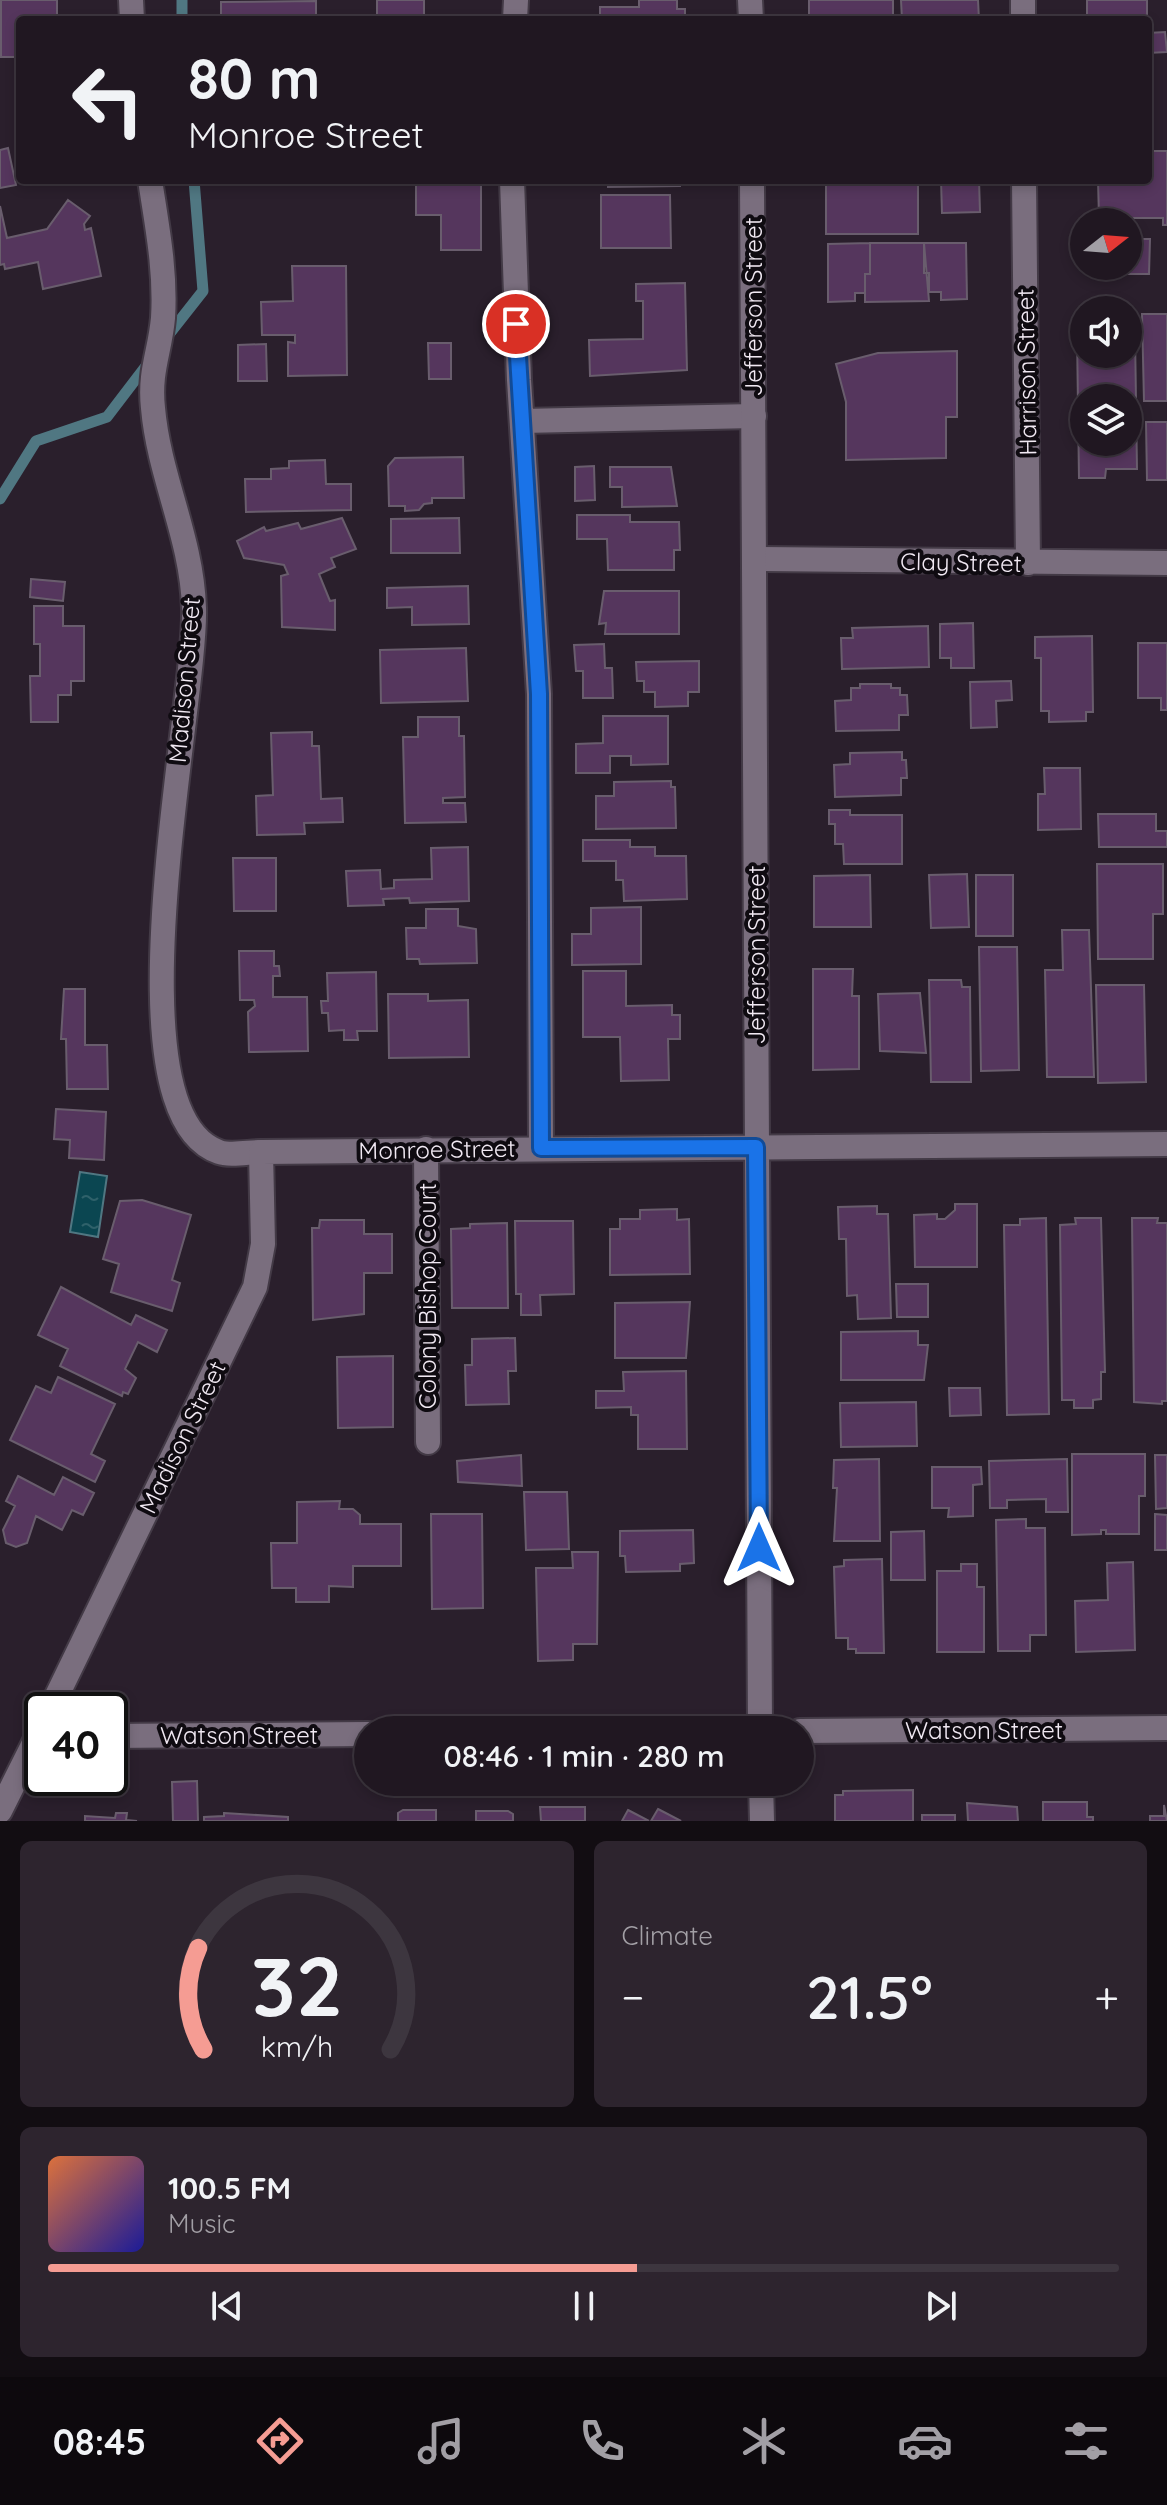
<!DOCTYPE html>
<meta charset="utf-8">
<style>
body{margin:0;font-family:Quicksand,sans-serif;background:#2d242e;color:#f1f3f6;height:100vh;display:flex;flex-direction:column;font-size:30px;white-space:nowrap}
*{box-sizing:border-box;margin:0}
p{font-size:26px;color:#a29fa5}
.icon{flex:none;width:44px;height:44px;fill:none;stroke:currentColor;stroke-width:2;stroke-linecap:round;stroke-linejoin:round}
.map{position:relative;height:1821px;overflow:hidden}
.panel{display:flex;flex-direction:column;gap:20px;padding:20px;background:#120d12;flex:1}
.panel>*{flex:none}
.top-card{position:absolute;left:16px;top:16px;width:1136px;height:168px;border-radius:8px;box-shadow:0 4px 12px #0003,0 0 0 2px #3d363f;background:#201721;color:#f1f3f6;overflow:hidden}
.needle{width:52px;rotate:73deg}
.tools{position:absolute;left:1070px;top:208px;display:grid;gap:16px}
.tools a{display:grid;place-items:center;width:72px;height:72px;border-radius:50%;background:#201721;box-shadow:0 4px 12px #0003,0 0 0 2px #3d363f;font-size:40px}
.speed{position:absolute;left:24px;top:1692px;display:flex;gap:16px;font-size:40px;font-weight:700;text-align:center}
.speed>*{display:grid;place-content:center;width:104px;height:104px;border-radius:50%;background:#201721;box-shadow:0 4px 12px #0003,0 0 0 2px #3d363f;line-height:1}
.speed .limit{border:4px solid #111;border-radius:12px;background:#fff;color:#111}
.pin{position:absolute;display:grid;place-items:center;width:68px;height:68px;color:#fff;margin:-34px;border:4px solid #fff;border-radius:50%;box-shadow:0 2px 8px #0007}
.me{position:absolute;width:88px;margin:-44px;rotate:0deg;stroke-linejoin:round;filter:drop-shadow(0 0 6px #0008)}
.turn{display:flex;align-items:center;gap:28px;height:168px;padding:0 40px;font-size:36px}
.turn .icon{width:104px;height:104px;stroke-width:2.5}
.turn b{display:block;font-size:56px;line-height:68px}
.big{font-size:60px;font-weight:600;line-height:1.1}
.panel .widget{flex:1;display:flex;flex-direction:column;justify-content:center;gap:12px;min-width:0;padding:0 28px;border-radius:12px;background:#2d242e}
.panel .dial{align-items:center;gap:0}
.dial svg{height:208px;overflow:visible;fill:none;stroke:#3d363f;stroke-width:7;stroke-linecap:round;text-anchor:middle}
.dial text{fill:#f1f3f6;stroke:none}
.song{display:flex;align-items:center;gap:24px}
.cover{width:96px;height:96px;border-radius:12px;background:linear-gradient(135deg,hsl(20 70% 55%),hsl(240 70% 35%))}
.played{height:8px;border-radius:4px;background:linear-gradient(90deg,#f59c93 55%,#3d363f 55%)}
.keys{display:flex;justify-content:space-around;direction:ltr}
.heat{display:flex;justify-content:space-between;align-items:center;font-size:44px;direction:ltr}
.panel .tiles{flex:1;display:grid;gap:20px;grid-template-columns:1fr 1fr}
.widget:last-child{grid-column:span 2}
.trip{position:absolute;left:354px;top:1716px;width:460px;height:80px;border-radius:40px;background:#201721;box-shadow:0 4px 12px #0003,0 0 0 2px #3d363f;font-weight:600;line-height:80px;text-align:center}
.dock{display:flex;height:128px;justify-content:space-around;align-items:center;background:#0d090d;color:#a29fa5}
.dock .icon{width:56px;height:56px}
.dock .on{color:#f59c93}
.dock b{font-size:36px;color:#f1f3f6}
.map>svg:first-child{display:block}
</style>
<div class="map">
<svg width="1167" height="1821" viewBox="0 0 1167 1821">
<defs>
<pattern id="water-ripples" width="26" height="14" patternUnits="userSpaceOnUse" patternTransform="scale(2)"><rect width="26" height="14" fill="#0b4651"/><path d="M2 4q2-2 4 0t4 0M15 11q2-2 4 0t4 0" fill="none" stroke="#2f616a"/></pattern>
</defs>
<rect width="100%" height="100%" fill="#2a1f2c"/>
<!-- water -->
<path fill="url(#water-ripples)" stroke="#507782" stroke-width="2" d="M80,1172L107,1176L98,1237L70,1232Z"/>
<g fill="none" stroke-linecap="round" stroke-linejoin="round">
<!-- stream -->
<path stroke="#507782" stroke-width="11" d="M182,20V0
M166,338L203,291L194,180
M0,499L36,441L107,417L149,362"/>
</g>
<!-- building -->
<path fill="#55365d" stroke="#695d6d" stroke-width="2" fill-rule="evenodd" d="M1,0H57V20H20V57H1Z
M377,0H424V15H472V20H377Z
M639,0H677V9H685V20H600V7H639Z
M809,0H893V20H809Z
M901,0H978L979,20H902Z
M1087,0H1147V19L1087,20Z
M316,1V20H221V2Z
M1165,32L1167,52L1148,53V33Z
M8,148L16,185L0,188V150Z
M1148,151H1167V225H1163V218H1099L1098,180H1148Z
M416,180H481V250H441V215H416Z
M608,180H680V186L608,187Z
M826,180H918V234H826Z
M941,180H979L980,212L942,213Z
M601,195H670L671,248H601Z
M68,200L90,216L84,224L85,230L91,228L101,276L43,289L38,262L5,269L4,264L0,265V206L7,238L47,229Z
M1128,239H1150L1149,274H1117V266H1128Z
M870,243H924L929,301L865,302V274H870Z
M870,243V274H865V293H855V301L828,302V244Z
M924,243H966L967,299L941,300V292H929V273H924Z
M292,266H346L347,375L288,376V342L295,343V335H262L261,302L293,301Z
M685,283L687,370L590,376L589,340L643,339V301H636V284Z
M1142,314H1167V401H1144Z
M1077,334H1084V354H1128V334H1135L1137,469H1106L1105,478H1079ZM1084,398H1128V442H1084Z
M428,343H451V379H429Z
M266,344L267,381H238V345Z
M957,351V417H946V458L846,460V402L836,364L878,353Z
M1146,422H1167V480H1147Z
M463,457L464,498H432V503L424,504L419,510L405,511V506H389L388,466L395,458Z
M325,460L326,484H351V510L246,512L245,479H271V469L289,468V461Z
M594,466L595,500L575,501V467Z
M610,467H671L677,506L622,507V487H610Z
M577,515H630V522H679L680,550H674V570H608L607,539H577Z
M342,518L356,549L331,558L335,567L319,574L330,601L335,600V630L282,627L281,576L288,574L284,565L244,558L237,541L264,527L266,531L298,523L301,529Z
M459,518L460,553H391V519Z
M31,579L65,582L63,601L30,597Z
M468,586L469,624L412,625V607L387,608V588Z
M604,591H679V634H605L606,623L599,624Z
M34,606H63V626H84V681H71V695H58V722H31L30,676H40V644H34Z
M973,623L974,668H951V658H940V624Z
M928,626L929,667L842,669L841,638H853L852,628Z
M1092,636L1093,712H1086V721L1049,722V711H1041V658H1035V637Z
M1138,643H1167V710H1161V698H1138Z
M604,644L605,668H612L613,698H583V671H576L574,645Z
M466,648L468,701L381,703L380,650Z
M699,661V692H688V706L655,707V692H644V681H637L636,662Z
M1011,681L1012,700L996,701L997,727L971,728L970,682Z
M860,684H891V688H900V695H907L908,715H899V730L836,731L835,701L851,700V688H860Z
M603,716H668V764L631,765V756H610V773H576V744L603,743Z
M418,717H459V736H464L465,797L443,798V803H465L466,822L405,823L403,737H418Z
M312,732V746H319L321,799L342,798L343,822L304,823L305,834L257,835L256,796L273,795L271,733Z
M902,752V760H906L907,778H901V795L835,797L834,765L850,764V753Z
M1044,768H1080L1081,829L1038,830V794H1045Z
M671,781V787H675L676,828L596,829V796H614V782Z
M829,810H850V815H902V864H844L843,844H835V824H829Z
M1098,814H1156V831H1167V847H1099Z
M583,840H630V847H655V856H686L687,899L624,901L623,880H616V861H583Z
M468,847L469,901L410,903L409,898L383,899L384,905L348,906L346,871L380,870L381,889L394,888V880L432,879L431,848Z
M233,858H276V911H234Z
M1097,864H1163V914H1153V959H1098Z
M967,874L969,927L931,928L929,875Z
M870,875L871,927H814V876Z
M976,875H1013V936H976Z
M641,907V964L572,965V934H591V908Z
M426,909H458V926L476,929L477,963L420,964L419,959H407L406,928H426Z
M1062,930H1089L1094,1077H1047L1045,970H1063Z
M979,947H1017L1019,1070L981,1071Z
M239,951H274V966H279L280,976H273V997H307L308,1051L249,1052L248,1012L255,1006L254,1000H240Z
M813,969H853L852,996H859V1069L813,1070Z
M583,971H626V1006L672,1005V1015H680V1039H668L669,1080L621,1081L620,1037H583Z
M376,972L377,1031H357L358,1040H344V1030L329,1031L328,1013H322L321,1001H328L327,973Z
M929,980H961L962,987H970L971,1082H931Z
M1096,985H1144L1146,1082L1098,1083Z
M64,989H85V1045H107L108,1089H67L66,1039H61Z
M920,993L926,1053L880,1051L878,994Z
M388,994H428V1001L468,1000L469,1057L389,1058Z
M56,1109L106,1112L104,1160L69,1158L70,1140L54,1139Z
M142,1200L191,1215L172,1280L180,1283L172,1311L111,1292L119,1264L103,1259L120,1201Z
M955,1204H977V1267H915L914,1215L937,1214V1219H945L955,1210Z
M877,1206V1214H888L891,1318L858,1319L857,1295L847,1296L846,1239H839L838,1207Z
M677,1209V1220L689,1219L690,1274L610,1275V1229H620V1219H640V1210Z
M1046,1218L1049,1414L1007,1415L1004,1225H1020V1219Z
M1075,1218H1101L1105,1372H1101V1399L1093,1400V1408H1074V1400H1062L1060,1225L1076,1224Z
M1132,1218H1158L1157,1223H1167V1401H1162V1404L1134,1402Z
M320,1220H364V1234H392V1273H364V1314L313,1320L312,1228H319Z
M515,1221H573L574,1294L540,1295L541,1315H521V1294H516Z
M507,1223L508,1308H452L451,1229L470,1228V1224Z
M896,1284H928V1317H897Z
M61,1287L131,1325L136,1315L167,1330L157,1352L138,1342L125,1369L136,1378L128,1394L123,1392L122,1396L60,1366L68,1349L38,1335Z
M690,1302L686,1358H615V1303Z
M918,1331V1345H928L924,1380H841V1332Z
M515,1338L516,1371H508L509,1404L466,1405L465,1365H472V1339Z
M393,1356V1427L338,1428L337,1357Z
M686,1371L687,1449H638V1415H631V1407L596,1408V1391H624L623,1372Z
M58,1377L115,1404L91,1454L105,1461L95,1482L10,1440L36,1386L51,1393Z
M949,1388H980L981,1415L950,1416Z
M916,1402L917,1446L841,1447L840,1403Z
M1072,1454H1145V1496H1139V1534H1106V1530H1101V1534L1072,1535Z
M521,1455L522,1486L458,1482L457,1461Z
M1155,1455H1167V1508L1156,1509Z
M879,1459L880,1541H834L837,1488H833L834,1460Z
M1067,1459L1068,1512H1046V1499L1007,1500V1508H990L989,1461Z
M932,1467H981L982,1484L973,1485V1516L948,1517L949,1508H932Z
M18,1476L54,1495L63,1477L94,1493L83,1515L72,1510L62,1530L36,1516L27,1543L16,1547L6,1543L3,1530L15,1506L6,1501Z
M524,1492H567L569,1549L526,1550Z
M340,1501L339,1509H353L360,1515V1524H401V1566H353V1587L329,1586V1602H296V1588H272L271,1543H297V1502Z
M431,1514H482L483,1608L432,1609Z
M1155,1514L1167,1515V1550H1155Z
M1026,1519V1528H1045L1046,1635H1030V1651H998L996,1520Z
M693,1530L694,1563L680,1564V1571L626,1572L625,1556H620V1531Z
M924,1531L925,1580H891V1532Z
M572,1552H598L597,1644H573V1660L538,1661L536,1568H573Z
M882,1559L884,1653H856V1649H848V1638H836L834,1567L844,1566V1560Z
M1133,1562L1135,1650L1076,1652L1075,1601L1108,1600L1107,1563Z
M961,1564H977V1587H984V1652H937V1571H961Z
M197,1781L198,1821H173L172,1782Z
M913,1790V1821H835V1795H843V1791Z
M1043,1802H1087V1817H1093V1821H1043Z
M967,1803L1017,1807L1018,1821H968Z
M1164,1805L1167,1821H1150V1816H1164Z
M540,1807H585V1821H541Z
M658,1809L681,1821H651Z
M403,1810H436V1821H398V1813Z
M628,1810L649,1821H622Z
M476,1811H508L513,1814V1821H476Z
M116,1813H127L126,1820L137,1821H85V1816L115,1818Z
M224,1813L288,1817V1821H204V1817L224,1816Z
M922,1815H955V1821H922Z"/>
<g fill="none" stroke-linecap="round" stroke-linejoin="round">
<!-- minor casing -->
<g stroke="#433a46" stroke-width="28">
<path id="minor" d="M131,0L132,20
M1023,0V20
M515,20L516,0
M150,180C157,226 166,271 163,318C160,352 149,371 153,408C159,477 192,538 194,608C197,703 105,1112 219,1152C230,1156 249,1152 261,1152
M512,180L519,380L539,694L541,1148
M1024,180L1028,563
M522,421L754,416
M755,559L1167,563
M426,1149L428,1442
M800,1731L1167,1728
M110,1736L368,1734"/>
</g>
<!-- tertiary casing -->
<g stroke="#433a46" stroke-width="28">
<path id="tertiary" d="M750,0L751,20
M752,180L760,1730
M50,1710L255,1287L263,1244L261,1152L1167,1144
M761,1782L762,1821
M0,1811L42,1727"/>
</g>
<!-- minor -->
<use href="#minor" stroke="#7a6e7e" stroke-width="24"/>
<!-- tertiary -->
<use href="#tertiary" stroke="#7a6e7e" stroke-width="24"/>
</g>
<g fill="none" stroke-linecap="round" stroke-linejoin="round">
<!-- route casing -->
<g stroke="#114b97" stroke-width="20">
<path id="route" d="M516,324L539,694L541,1148L756,1147L759,1548"/>
</g>
<!-- route -->
<use href="#route" stroke="#1a73e8" stroke-width="14"/>
</g>
<g text-anchor="middle" dominant-baseline="central" stroke-width="8" stroke-linejoin="round" paint-order="stroke">
<!-- street labels -->
<g font-size="24" fill="#f1e9f3" stroke="#0f0b11">
<text transform="translate(753 307) rotate(-90)">Jefferson Street</text>
<text transform="translate(1026 372) rotate(-91)">Harrison Street</text>
<text transform="translate(961 562) rotate(1)">Clay Street</text>
<text transform="translate(184 680) rotate(-85)">Madison Street</text>
<text transform="translate(756 955) rotate(-90)">Jefferson Street</text>
<text transform="translate(437 1149) rotate(-1)">Monroe Street</text>
<text transform="translate(427 1296) rotate(-90)">Colony Bishop Court</text>
<text transform="translate(182 1437) rotate(-64)">Madison Street</text>
<text x="984" y="1730">Watson Street</text>
<text x="239" y="1735">Watson Street</text>
</g>
</g>
</svg>
<div class="tools">
<a><svg class="needle" viewBox="-14 -14 28 28"><path d="M0-13l5 13h-10z" fill="#e53935"/><path d="M0 13l5-13h-10z" fill="#a29fa5"/></svg></a>
<a><svg class="icon" aria-label="sound" viewBox="0 0 24 24"><path d="M4 9h4l5-4v14l-5-4H4zM17 9q2 3 0 6"/></svg></a>
<a><svg class="icon" aria-label="layers" viewBox="0 0 24 24"><path d="M12 4l9 5-9 5-9-5zM3 14l9 5 9-5"/></svg></a>
</div>
<div class="speed"><div class="limit">40</div></div>
<div class="pin" style="left:516px;top:324px;background:#d93025"><svg class="icon" aria-label="arrive" viewBox="0 0 24 24"><path d="M6 21V4h12l-3 4 3 4H6"/></svg></div>
<svg class="me" style="left:759px;top:1548px" viewBox="-20 -20 40 40"><path d="M0-17L14 15 0 8-14 15z" fill="#1a73e8" stroke="#fff" stroke-width="4"/></svg>
<div class="trip">08:46 · 1 min · 280 m</div>
<div class="top-card">
<div class="turn"><svg class="icon" aria-label="left" viewBox="0 0 24 24"><path d="M17 20v-9H6M10 6l-5 5 5 5"/></svg><div><b>80 m</b>Monroe Street</div></div>
</div>
</div>
<section class="panel">
<div class="tiles">
<div class="widget dial"><svg viewBox="0 0 100 80">
<path d="M14 69A42 42 0 1 1 86 69"/>
<path d="M14 69A42 42 0 0 1 12 30" stroke="#f59c93"/>
<text x="50" y="56" font-size="32" font-weight="700">32</text>
<text x="50" y="72" font-size="11">km/h</text>
</svg></div>
<div class="widget"><p>Climate</p>
<div class="heat"><a>−</a><b class="big">21.5°</b><a>+</a></div>
</div>
<div class="widget">
<div class="song"><i class="cover"></i><div><b>100.5 FM</b><p>Music</p></div></div>
<div class="played"></div>
<div class="keys"><svg class="icon" aria-label="previous" viewBox="0 0 24 24"><path d="M18 5L8 12l10 7zM5 5v14"/></svg><svg class="icon" aria-label="pause" viewBox="0 0 24 24"><path d="M8 5v14M16 5v14"/></svg><svg class="icon" aria-label="next" viewBox="0 0 24 24"><path d="M6 5l10 7-10 7zM19 5v14"/></svg></div>
</div>
</div>
</section>
<nav class="dock">
<b>08:45</b>
<svg class="icon on" aria-label="directions" viewBox="0 0 24 24"><path d="M12 3l9 9-9 9-9-9zM9 14v-3h6M13 9l2 2-2 2"/></svg>
<svg class="icon" aria-label="music" viewBox="0 0 24 24"><path d="M9 18V5l10-2v13"/><circle cx="6" cy="18" r="3"/><circle cx="16" cy="16" r="3"/></svg>
<svg class="icon" aria-label="phone" viewBox="0 0 24 24"><path d="M5 4h4l2 5-3 2q2 4 5 5l2-3 5 2v4C11 20 4 13 5 4z"/></svg>
<svg class="icon" aria-label="climate" viewBox="0 0 24 24"><path d="M12 3v18M4 7l16 10M4 17L20 7"/></svg>
<svg class="icon" aria-label="car" viewBox="0 0 24 24"><path d="M5 17H2v-5l4-1 3-4h7l3 4 3 1v5h-3M9 17h6M6 11h13"/><circle cx="7" cy="17" r="2"/><circle cx="17" cy="17" r="2"/></svg>
<svg class="icon" aria-label="filters" viewBox="0 0 24 24"><path d="M4 7h16M4 17h16"/><circle cx="9" cy="7" r="2"/><circle cx="15" cy="17" r="2"/></svg>
</nav>
